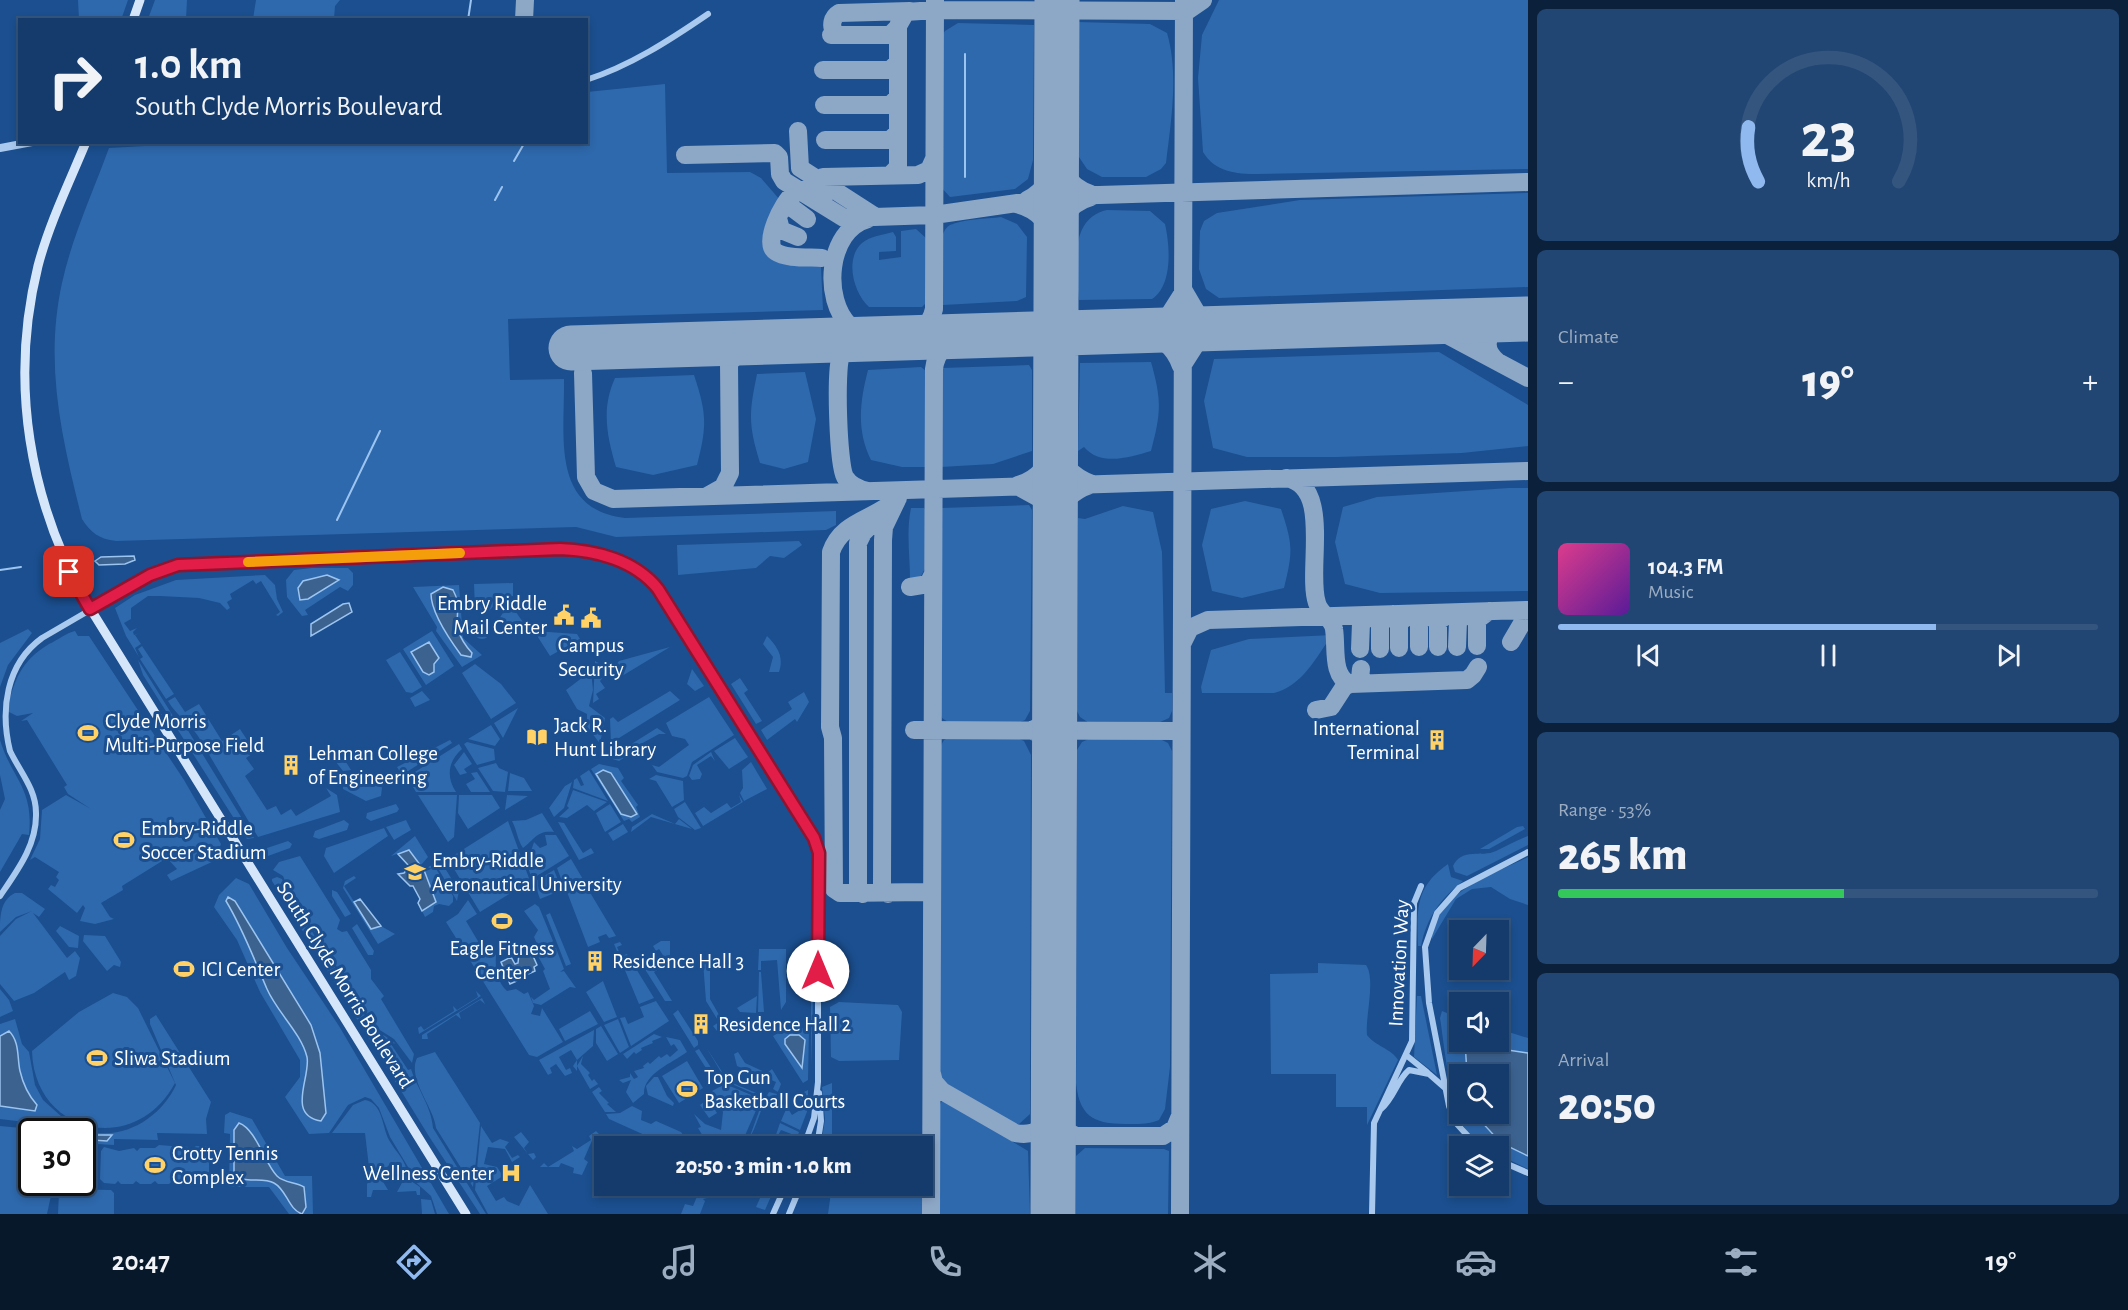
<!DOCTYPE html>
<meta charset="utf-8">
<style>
body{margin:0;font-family:"Alegreya Sans",sans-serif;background:#214673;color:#f1f3f6;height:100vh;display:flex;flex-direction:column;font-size:22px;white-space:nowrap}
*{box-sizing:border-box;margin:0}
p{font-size:20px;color:#9dadc1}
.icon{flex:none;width:33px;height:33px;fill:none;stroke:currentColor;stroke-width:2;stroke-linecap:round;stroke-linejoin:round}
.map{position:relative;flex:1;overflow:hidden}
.sheet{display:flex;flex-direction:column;gap:9px;padding:9px;background:#0b203b;width:600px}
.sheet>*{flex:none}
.banner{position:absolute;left:18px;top:18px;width:570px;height:126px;border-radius:0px;box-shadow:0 3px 9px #0003,0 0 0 2px #33557e;background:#143b6b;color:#f1f3f6;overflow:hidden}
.needle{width:39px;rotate:203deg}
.tools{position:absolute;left:1449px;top:920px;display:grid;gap:12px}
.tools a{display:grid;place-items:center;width:60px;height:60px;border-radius:0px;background:#143b6b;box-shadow:0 3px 9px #0003,0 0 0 2px #33557e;font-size:30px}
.speed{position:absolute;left:18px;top:1118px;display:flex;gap:12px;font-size:30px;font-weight:700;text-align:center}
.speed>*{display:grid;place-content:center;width:78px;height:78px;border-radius:50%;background:#143b6b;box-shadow:0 3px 9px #0003,0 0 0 2px #33557e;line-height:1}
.speed .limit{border:3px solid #111;border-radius:9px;background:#fff;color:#111}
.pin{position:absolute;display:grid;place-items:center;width:51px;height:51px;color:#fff;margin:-26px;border-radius:12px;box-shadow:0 3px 9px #0006}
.me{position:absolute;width:66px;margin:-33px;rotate:0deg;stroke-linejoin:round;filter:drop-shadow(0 0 4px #0008)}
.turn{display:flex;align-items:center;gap:21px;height:126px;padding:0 18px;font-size:27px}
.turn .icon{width:78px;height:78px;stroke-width:2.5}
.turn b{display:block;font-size:42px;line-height:51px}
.big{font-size:45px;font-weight:800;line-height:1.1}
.sheet .widget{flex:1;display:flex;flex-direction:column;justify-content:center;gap:9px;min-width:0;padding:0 21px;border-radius:9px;background:#214673}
.sheet .dial{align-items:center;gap:0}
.dial svg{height:156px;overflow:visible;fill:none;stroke:#33557e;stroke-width:7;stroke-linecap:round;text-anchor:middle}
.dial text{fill:#f1f3f6;stroke:none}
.song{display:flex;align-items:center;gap:18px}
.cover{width:72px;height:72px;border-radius:9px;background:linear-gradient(135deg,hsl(330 70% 55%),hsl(270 70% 35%))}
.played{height:6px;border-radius:3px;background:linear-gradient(90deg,#90b9f0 70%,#33557e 70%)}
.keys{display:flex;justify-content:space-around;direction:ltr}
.heat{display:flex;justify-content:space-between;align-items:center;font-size:33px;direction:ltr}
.charge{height:9px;border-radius:4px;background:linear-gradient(90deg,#34c759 53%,#33557e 0)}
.trip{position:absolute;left:594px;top:1136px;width:339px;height:60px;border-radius:0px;background:#143b6b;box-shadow:0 3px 9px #0003,0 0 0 2px #33557e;font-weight:800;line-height:60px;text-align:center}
.menu{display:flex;height:96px;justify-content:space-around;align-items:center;background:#08182b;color:#9dadc1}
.menu .icon{width:42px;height:42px}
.menu .on{color:#90b9f0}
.menu b{font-size:27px;color:#f1f3f6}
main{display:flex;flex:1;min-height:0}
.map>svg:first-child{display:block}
</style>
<main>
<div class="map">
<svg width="1528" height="1214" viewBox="0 0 1528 1214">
<rect width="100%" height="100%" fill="#1b4f8f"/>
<!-- green -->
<path fill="#2e69ad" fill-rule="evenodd" d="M78,0H128L121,20L79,19Z
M155,0H187L186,19H148Z
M256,0H340L335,6L334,19H253Z
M1219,0H1528V169L1257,174C1236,174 1215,172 1203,152L1198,78L1202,35Z
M1078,22L1150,24L1167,33C1179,74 1171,121 1166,163L1161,169L1146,177H1102L1087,169L1079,157Z
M958,23L1034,25L1033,160L1028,179L1015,189L950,197L940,186L941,37L945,31Z
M665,84L667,173L750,172L761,178L780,200L767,232L766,251L777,260L817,264L821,267L823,310L508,319L510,380L564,379C565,436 550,509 625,518L836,511V525L826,530L616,537L576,527L116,541C99,539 91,533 82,519C62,439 44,365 62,283C72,237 93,192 109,148L218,142H586L587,92Z
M1528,193V287L1219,298L1206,289L1199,269L1200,231L1204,221L1217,213L1300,200Z
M1107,210L1150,211L1165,224C1170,246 1173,285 1152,299L1079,300C1076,270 1068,218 1107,210Z
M1001,217L1017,224L1027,237L1026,297L1017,301L943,305L940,297C939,282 935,232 950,225C964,219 986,219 1001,217Z
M916,229L927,239L926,303L922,307H869C854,294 844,259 862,243C870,236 883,235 893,232L896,237V251L879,252V260L901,257V231Z
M1439,352L1528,405V446L1462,453L1336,457H1247L1213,448L1204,401L1214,359Z
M1151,362C1162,401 1161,413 1151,451C1130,457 1101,467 1084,447L1078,451L1080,363Z
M1029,365L1032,370V451L993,464L941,467L939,375L942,368Z
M921,367L926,371L927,378V467H902L871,460C856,430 860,401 868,370Z
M805,372L816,419L808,462L784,469L760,463C748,424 749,413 757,374Z
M694,375C707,414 707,426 697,465L653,475L616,467C607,436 601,409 615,378Z
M1509,488H1528V591L1380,593L1345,584L1335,542L1343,507L1377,497Z
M1245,501L1281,509C1293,545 1293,551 1284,588L1242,598L1212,591L1202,545L1211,509Z
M1029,505L1032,510L1030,711L1025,720L1016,724H951L942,718L939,709L941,508Z
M1123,506L1153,512L1162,552L1165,693H1172V711L1169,718L1158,723H1089L1080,717L1077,711L1078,518L1085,519Z
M911,508H924L926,511L927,565L921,576L910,580C910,555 906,532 911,508Z
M799,541L802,545L784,558L770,556L756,568L678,575L677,545Z
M312,568H348L353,573V585L348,591L340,587L305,610L308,615L302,616L287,597L286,580L294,570Z
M265,575L275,585L277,599L283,612L278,616L276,615L280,612L261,581L256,584L253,580L230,594L232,599L227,602L230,608L227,610L220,603L199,598L160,596H148L131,608V619L124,623L130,631L137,628L133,632L134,635L140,633L135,635L141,644L135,648L139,657L126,636L115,608L135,595L176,580Z
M513,583V596L500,599L488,612L475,609L474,584Z
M459,585L463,638L482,655L462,667L436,631L437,627L413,587Z
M511,605L525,625L507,637L499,619L506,608Z
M474 631a8 8 0 1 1 16 0a8 8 0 1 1-16 0Z
M28,629L32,633L8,665L0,687V643Z
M75,631L78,636H89L184,780L221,844L214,861L171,881L167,875L177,869L167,858L122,886L123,890L101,903L110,917L114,919L95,924L80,921L85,908L83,905L77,913L48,889L51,885L55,887L59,880L56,877L59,872L35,857L30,860L40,839L42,810L66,795L91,809L68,794L64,787L67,785L27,720L21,721L33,713L17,716L7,711C14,680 21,661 49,644C58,640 66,633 75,631Z
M432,631L454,666L426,685L403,649Z
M534,631L577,634L580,639L550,656Z
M1332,635C1316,658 1302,686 1274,693H1202L1201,687L1211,650L1249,639Z
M767,636C778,647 784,657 779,672H769L773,657L763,644Z
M142,646L174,694L166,699L140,659L143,657L138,649Z
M670,647L622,676L616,665L619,661Z
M400,652L422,687L412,693L406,692L386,660Z
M138,660L173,716L184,724L254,838L247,839L143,675Z
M595,661L604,666L607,672L600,681L605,688L596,694L599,699L593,703Z
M475,664L501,684L516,703L491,719L462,673Z
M692,669L704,686L695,691L687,684Z
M591,671L593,690L589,706L605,718L600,744L587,726V714L577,709L566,690Z
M740,678L748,690L744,693L762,721L756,724L731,684Z
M422,691L430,700L415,707L410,698Z
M670,691L680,700L611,743L610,719L613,717L618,722Z
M804,692L809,702L797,722L795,719L767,740L761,730L792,709L788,702Z
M175,697L185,712L199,704L222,741L240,729L255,752L246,758L254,769L245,776L267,810L276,806L281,815L291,809L296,816L331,796L326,788L337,795L340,812L258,837L198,736C189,723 176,715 168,701Z
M709,697L734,735L692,762L687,776L683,778L657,772L652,765L659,767L689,745L685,739L672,736L666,723Z
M518,708L503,738L494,723Z
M491,725L500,739L495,746L468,739Z
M657,728L666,734H659L628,751L630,754L619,761L609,758Z
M951,737H1015L1024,741L1031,755L1030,1114L1018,1125L1010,1124L945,1085L938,1076L939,749L944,740Z
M735,738L748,757L729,769L714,751Z
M1158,738L1168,743L1172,751L1170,1067L1165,1109L1159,1120C1150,1124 1141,1124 1131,1124C1098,1124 1080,1121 1076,1083L1077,750L1082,742L1089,739Z
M0,740C12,779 34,788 29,835L22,834L0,872V810L5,799L0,775Z
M450,740L452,743L402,775L397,767Z
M467,742L494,749L495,760L477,765L464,744Z
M459,744L462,749C448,761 446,777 456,792H416L407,777Z
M339,751L351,770L343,771L332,757Z
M464,752L472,764L464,769L467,773L460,775L454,765Z
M711,752L715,761L711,756L697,765L702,774L700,779L692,780L689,776L693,765Z
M751,762L767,789L744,801L740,793L743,788L742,770Z
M496,763L499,768L508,772L505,792L493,791L478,768Z
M599,764L618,768L624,778L621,781L638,805L636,807L640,817L632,822L629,819L624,821L591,769Z
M589,770L608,801L573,788L574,780L577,778L581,786L584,785L580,776Z
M477,772L490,792H471L466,784L475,779L471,773Z
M353,773L362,787L377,779L382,788L381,796L366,801L343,789V776Z
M510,773L524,778L532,791H508Z
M656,775L683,781L684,800L672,807L656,781L649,779Z
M572,782L564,808L554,817L549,808L565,786Z
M573,790L607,802L594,811L587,805L567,818L559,817L569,808L567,806Z
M418,795H457L454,837L448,842Z
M459,795H492L500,808L468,829L458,813Z
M507,795L528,796L505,810Z
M739,795L743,802L703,826L695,813L704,807L711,813L727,803L731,808L741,802Z
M685,802L701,828L695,830L678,817L674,809Z
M396,804L399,809L397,812L371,821L366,818L367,813Z
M610,804L621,822L605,832L596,813Z
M542,813L554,832C537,830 535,839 523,848C517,839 517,830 512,821L526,820Z
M652,814L675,824L679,819L692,829L651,817L631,832L632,827Z
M344,820L349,824L347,830L319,839L313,837L315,831Z
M406,820L411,830L394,840L386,827Z
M508,821L530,881L480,912L448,859Z
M558,822L564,823L583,853L591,848L594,853L579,860Z
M623,824L628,832L613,841L608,833Z
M1517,827L1523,826L1525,829L1489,849H1480Z
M384,828L388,836L334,873L324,856L326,848Z
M545,835H556L569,856L532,879L524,856L530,854L534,842L540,848L547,845Z
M415,836L428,857L421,865L409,850L391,856Z
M1528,836V845L1467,876L1455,872L1453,866C1462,847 1481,858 1496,851C1507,846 1517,840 1528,836Z
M288,841L292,844L290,848L268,856L264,854L267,848Z
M300,856L340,920L337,929L342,932L347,931L371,970V979L384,996L381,999L414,1054L412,1063L394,1039L375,1027L290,893L283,876L273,870L279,862Z
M1528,857V905L1510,899L1491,887L1472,889L1456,899L1432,939C1433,893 1494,874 1528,857Z
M571,859L584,881L565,889L557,868Z
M440,860L459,891L457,901L435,863Z
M433,864L453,896V902L449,906L439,904L434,906L433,912L425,917L422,911L436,902L424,870Z
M1448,864L1451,877L1463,881C1440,899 1427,917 1421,946H1418C1417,909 1415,887 1448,864Z
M554,870L562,890L540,899L534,882Z
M354,876L356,878L344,886L371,928L381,926L395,934L378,944L343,888L345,881Z
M277,877L282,879L287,892L373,1028L394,1042L402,1052L395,1043L391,1044L408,1070L411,1069C417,1088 432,1108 433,1128L486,1214H480L430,1138L272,881V879Z
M236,878L249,884L287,948L339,1026L449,1214H437L431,1196L412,1179L414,1177L390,1137L379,1108L371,1099L365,1097L348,1105L329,1133L309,1134L285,1097L300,1077V1060L260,992L237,940L214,907L219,895Z
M585,884L616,936L609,938L606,934L598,937L600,942L588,947L567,892Z
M332,890L337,892L351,914L345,917L332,896Z
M15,893H22L45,909L39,917L33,913L67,958L75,951L80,958L76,976L69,980L65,972L34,993L14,1001L0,984V936L16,919L32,911L16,917L0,932C0,917 0,900 15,893Z
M468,900L477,914L466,921L485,953L492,952L496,955C495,968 497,982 507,991L516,989L524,994L528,992L534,1006L531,1014L540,1016L542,1008L563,1042L537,1057L529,1055L446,922L458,914Z
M535,904L539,907L553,941L549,945L554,943L564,969L560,972L564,971L576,988L570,987L541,1005L533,1003L531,997L534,1000L550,989L543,971L545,969L533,947L537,944L534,937L538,930L524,911Z
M550,913L571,964L566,966L546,915Z
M357,924L374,951L373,955H368L352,928Z
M60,926L79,936L78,948L69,947L56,931Z
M84,935L105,936L121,962L120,967L114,965L107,971L83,941Z
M661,941H670V962L654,972L672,1001H665L641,963L646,957L651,958L656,966L666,960L659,949L656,951L653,946Z
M620,942L622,945L617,947L621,956L627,954L654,998L639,1004L614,944Z
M759,949H786V1002L781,1010L777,960L761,961V970H758Z
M703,962L710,965V999L722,1020L723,1027L717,1031L713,1026L719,1022L706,1001Z
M1318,963L1366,965C1376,979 1365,1017 1367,1035C1375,1046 1392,1049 1398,1060L1367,1125V1107H1336V1074H1271L1270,974L1318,973Z
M759,972H761L764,1012H758Z
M603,981L617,1017L604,1022L586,992Z
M0,989L9,1000L13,1011L0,1017Z
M476,991L481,996L419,1034L418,1028L421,1026L424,1030L454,1011L453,1006L457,1010L478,997Z
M113,993L127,997L138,1008L175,1083C136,1157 34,1135 32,1051L79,1012Z
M811,995L813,999L811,1067Z
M757,996L756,1013L740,1012L737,1008Z
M1417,996H1421L1437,1075L1414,1057Z
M482,998L485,1004L480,1000L459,1013L461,1019L456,1015L427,1034L428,1039H422V1035Z
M656,1001L669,1021L631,1046L620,1018L625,1017L628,1024L644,1017L640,1007Z
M839,1002L898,1005L902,1012L899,1060L839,1061L831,1057L830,1007Z
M678,1010L698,1041V1045L694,1048L673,1014Z
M590,1011L598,1024L565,1041L559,1029Z
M1442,1011L1459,1018L1460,1041H1498L1499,1029L1528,1038V1169L1499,1155L1498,1146C1495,1146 1488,1147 1484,1146C1451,1136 1445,1047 1440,1018ZM1460,1074H1498V1113H1460Z
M156,1015L211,1102L206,1119L207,1134L157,1133L158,1140L114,1139V1145L97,1144V1181L83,1180L82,1131H60L59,1126L63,1118C72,1122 83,1131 93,1132C128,1139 162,1115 176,1085L150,1024V1019Z
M15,1019L22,1044L29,1052L35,1085L43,1100L62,1117L58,1126L0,1119V1024Z
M618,1019L629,1047L620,1053L604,1025Z
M601,1026L618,1054L607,1061L596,1043V1029Z
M788,1027L809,1029L808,1080L803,1083L773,1036Z
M594,1030L593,1046L577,1060V1071L573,1066L577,1060L571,1050L559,1057L566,1070L570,1068L572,1073L565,1076L556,1064L550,1068L552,1073L548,1075L539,1060Z
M654,1034L662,1037L652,1041L653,1043L641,1048L642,1050L636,1054L634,1052L627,1059L623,1054Z
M666,1037L680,1040L687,1052C672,1063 643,1074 644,1094L633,1103L626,1092L631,1080L623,1083L619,1080L630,1077V1073L634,1079L638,1077L634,1071L644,1068L643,1066L648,1062L650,1064L659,1056L661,1058L667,1054L670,1057L678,1050L674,1044L671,1046Z
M706,1047L728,1081L766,1097L769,1092L777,1094L773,1102L727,1082Z
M699,1049L719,1080L715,1082L695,1051Z
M435,1052L480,1123L473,1187L436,1128C434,1107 407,1079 417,1058Z
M738,1052L745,1063L767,1073L772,1069L781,1084L778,1092L773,1089L776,1082L737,1066L734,1054Z
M583,1056L581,1064L590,1073L588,1075L592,1081L594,1079L598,1084L590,1089L577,1066Z
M687,1061L703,1088L679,1103L662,1076Z
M654,1077H658L667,1096L674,1103L673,1106L648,1095L646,1086Z
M832,1083V1146H821L825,1119L822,1087Z
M725,1084L761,1099L743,1140L750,1136L763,1100L771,1104L769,1108L763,1106C749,1140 755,1146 709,1146L698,1128L701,1127L694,1114L705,1124L721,1130L723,1112L712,1091Z
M599,1087L602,1091L599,1093L609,1103L607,1104L616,1112H605L592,1092Z
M808,1090V1109L800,1130L781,1121L787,1107L792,1115L805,1107L798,1095Z
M708,1099L717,1113L709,1118L700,1105Z
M365,1100C383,1103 382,1127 389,1140C395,1151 407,1161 407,1174L400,1166L391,1163L378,1176L376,1174L370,1176L365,1133H332L353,1105Z
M942,1101L948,1102L1028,1151L1030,1214H939L938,1108Z
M632,1106L642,1111L641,1120L651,1124L656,1121L681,1132L691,1146H669L609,1119L606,1114L620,1113Z
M230,1112L252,1119L285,1176H312L313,1214H289L269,1187H229L230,1134L224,1133L225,1115Z
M780,1123L799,1132L796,1140L793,1139L794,1135L781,1130L772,1146Z
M0,1126L53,1131H32V1182H54L47,1214H0Z
M481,1126L492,1143L500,1139L509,1142L505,1147L512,1158L518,1155L520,1157L512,1162L505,1149L488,1147L484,1164L497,1167L503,1176L487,1186L496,1201L504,1197L507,1201L519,1206L530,1185L548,1214H488L475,1190Z
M596,1131L600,1135L599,1137L594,1136L584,1159L588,1162L582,1175L573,1173L574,1168L561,1163L559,1167H540L544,1163L548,1167L574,1151L572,1146L577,1149L591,1140L589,1136Z
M521,1132L529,1142L524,1148L528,1154L534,1153L536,1157L533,1160L514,1137Z
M159,1145L172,1146L174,1149L177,1146L189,1147L192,1149L196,1146H207L209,1149V1182L194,1185L191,1182L188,1185L176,1184L172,1181L169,1184H158L155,1181L151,1184H140L136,1181L133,1184H121L118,1181L115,1184L104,1183L100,1179L101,1151L104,1147L119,1151L134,1148L137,1151L140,1148H155Z
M1085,1148L1164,1149L1169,1151L1168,1214H1076V1156Z
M923,1168V1214H828L832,1185H922Z
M404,1179L411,1181L420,1187V1195H417L416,1191L397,1192Z
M370,1180H382L388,1190H373L371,1197H367V1184Z
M702,1185L712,1189L707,1198L703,1199L705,1201L700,1214H681L685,1204L693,1206Z
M761,1185H776L765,1210L756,1207L765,1187Z
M62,1189L111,1190L114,1193V1214H58L59,1192Z
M421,1199L431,1200L435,1214H422Z"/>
<!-- water -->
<path fill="#3c6290" stroke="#9cc4f0" stroke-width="1.5" d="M134,556L135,560L125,564L99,565L95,561L101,557Z
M327,575L339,580L308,599L300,600L298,588L303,581Z
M443,587L453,590C466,613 445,623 472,653L471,657L461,655C450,640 431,612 431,594Z
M349,603L352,612L311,636V624L343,604Z
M429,642L439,658L434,664V672L429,675L423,672L411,652Z
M603,770L611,773L637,814L631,817L621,814L596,774Z
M409,850L424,870L436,902L422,911L418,903L420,899L413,886H410L398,874L404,873L409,866L398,854Z
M228,897L235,901L311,1025L320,1053L326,1113L321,1121C286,1115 311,1077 307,1057C301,1033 277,1012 267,989C254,959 243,929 226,901Z
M360,899L381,926L371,929L354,902Z
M526,952L529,956H533L537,965L534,967L535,971L526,975L523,970L518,972L521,979L510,984L501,962L511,957L515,964L518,963L519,954Z
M9,1031C20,1042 17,1058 20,1071C23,1084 28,1095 37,1105L35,1111L0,1106V1036Z
M790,1035H799L805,1040L802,1068L785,1044V1039Z
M1465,1041H1477L1501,1049L1528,1053V1156L1501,1143L1477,1117L1476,1113H1498V1074H1467Z
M239,1123C256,1129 265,1164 277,1176C284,1183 295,1182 304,1187L306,1207L302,1214C288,1209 287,1190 274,1183C262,1176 243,1185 234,1174V1130Z
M79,1129L94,1135H112L107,1141L92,1140L83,1168L82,1131H77Z"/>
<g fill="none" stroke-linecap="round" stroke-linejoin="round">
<!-- stream -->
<path stroke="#9cc4f0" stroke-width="2" d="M468,20L471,0
M514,161L525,142
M965,177V54
M495,200L502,187
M337,520L380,431
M0,570L21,567"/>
<!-- taxiway -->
<path stroke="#8da7c7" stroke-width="18" d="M524,20L525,0
M831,35H890L898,27
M841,35L835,33C830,26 832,17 839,13L910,11
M823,70H890L898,62
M824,105H890L898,97
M798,131L800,168L876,217
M825,140H890L898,132
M1057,141C1057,166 1066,186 1091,194
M685,155L775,153L779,157L780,174L784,181L844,218L934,215L1066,196L1528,182
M890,175L898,167V26L906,12L935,10L1187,11L1203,0
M823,177L918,175L929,170L934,159
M793,191L790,199L791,207L807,219
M1027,200C1046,190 1054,175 1054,154
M1016,204C1038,209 1051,224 1055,246
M778,218L781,230L798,237
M868,219C827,230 822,300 850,326C859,335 872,337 884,339
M1056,251C1057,226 1065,204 1091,197
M822,258C810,257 786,259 776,252C762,243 783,202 793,194C800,187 826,187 834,191
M1184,291L1198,315L1225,328
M1423,322L1528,378
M1139,331C1159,335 1174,346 1181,366
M1140,331L1167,318L1181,296
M900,338C918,335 930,327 934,309L935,0
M863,339C855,343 845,347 841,356C835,368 838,465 845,477C850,485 858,489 868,491
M1498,362C1474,343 1496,322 1518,319
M1184,363L1198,341L1225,328
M583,373L586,477L594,491L613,499L1528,471
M1056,441C1057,462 1073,477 1092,484
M1286,478C1333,485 1306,571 1317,603C1320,614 1333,619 1334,629C1337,647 1331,676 1350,684L1467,680L1473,675L1478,667
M1018,485C1040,479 1051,462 1056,441
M1021,488L1041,499L1056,520
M707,496L723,487L730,473L729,363L744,347L767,342
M898,498C875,520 842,520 831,552L830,727L833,738L834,889L840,893L927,892L932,887
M1056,520C1058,503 1075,490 1090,485
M910,587L928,584L933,574
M1511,642L1528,613
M1182,644L1190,628L1208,620L1528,610
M1477,646V620L1489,611
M1419,647V622L1431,613
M1438,647V621L1451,613
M1457,647L1458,621L1470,612
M1399,648V622L1412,614
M1360,649L1361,623L1372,615
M1380,649V623L1393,614
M1316,710L1331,707L1344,687L1360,679L1361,669
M914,730L1181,731
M1032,730L1048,722L1055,699
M1032,731C1050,734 1052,748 1055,764
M863,894L858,887V543L863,533L878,518
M888,894L882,888L883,540L884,527L897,500
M932,1074L934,1082L942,1091L1015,1133C1036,1137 1047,1127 1053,1109
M1053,1109L1059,1128L1076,1136H1163L1175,1128L1180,1116
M931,1214L934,369C936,352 946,341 963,336
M1180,1214L1184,0"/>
<!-- runway -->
<path stroke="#8da7c7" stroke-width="45" d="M571,348L1528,319
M1053,1214L1057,0"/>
<!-- minor -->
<path stroke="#a9c9ee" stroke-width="6" d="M586,80C630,66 670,40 708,14
M0,896C17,871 37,845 36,813C36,789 20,772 10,751C0,710 6,664 42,638L150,575L167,568L193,564L560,549C595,550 635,560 658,589L818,846V1082L814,1118L804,1146
M1406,1055L1427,1072
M1381,1109C1394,1098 1397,1080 1409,1070L1429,1074L1445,1088
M817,1146L821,1121L819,1093
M1477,1146L1456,1123L1449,1106L1429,1003L1425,947L1437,913L1459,888L1528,852
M1498,1160L1528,1173
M773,1214L786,1185
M789,1214L801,1185
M1372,1214L1374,1123L1412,1041L1414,903L1421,886"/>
<!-- tertiary -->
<path stroke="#a9c9ee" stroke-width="8" d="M0,148L32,142"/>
<!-- secondary -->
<path stroke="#d6e6fa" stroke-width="9" d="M133,20L140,0
M86,142C69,183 49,224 38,266C9,382 29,501 88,605L466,1214"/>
</g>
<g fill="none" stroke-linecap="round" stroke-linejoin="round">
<!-- route casing -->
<g stroke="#92132f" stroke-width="15">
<path id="route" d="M69,572L90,609L150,575L178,565L560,549C595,550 635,560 658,589L814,838L819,853L818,971"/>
</g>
<!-- route -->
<use href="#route" stroke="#e11d48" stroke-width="10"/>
<!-- slow -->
<path stroke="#f59e0b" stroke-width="10" d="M248,562L460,553"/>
</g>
<!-- icons -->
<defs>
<g id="civic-bare" transform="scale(1.62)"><path d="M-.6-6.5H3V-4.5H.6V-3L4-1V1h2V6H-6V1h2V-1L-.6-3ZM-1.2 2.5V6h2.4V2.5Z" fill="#ffd166" stroke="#1b4f8f" stroke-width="2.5" paint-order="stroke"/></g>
<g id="stadium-bare" transform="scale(1.62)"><path d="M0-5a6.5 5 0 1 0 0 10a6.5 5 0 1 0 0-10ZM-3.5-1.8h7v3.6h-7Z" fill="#ffd166" stroke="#1b4f8f" stroke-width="2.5" paint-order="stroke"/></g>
<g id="library-bare" transform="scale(1.62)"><path d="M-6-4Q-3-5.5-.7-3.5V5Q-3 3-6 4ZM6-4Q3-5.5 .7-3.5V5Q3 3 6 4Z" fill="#ffd166" stroke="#1b4f8f" stroke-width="2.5" paint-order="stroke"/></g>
<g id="building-bare" transform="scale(1.62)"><path d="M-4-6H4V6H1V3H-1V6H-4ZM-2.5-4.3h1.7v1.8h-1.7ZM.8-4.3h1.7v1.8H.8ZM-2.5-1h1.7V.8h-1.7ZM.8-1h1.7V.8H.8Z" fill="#ffd166" stroke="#1b4f8f" stroke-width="2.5" paint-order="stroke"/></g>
<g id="university-bare" transform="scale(1.62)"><path d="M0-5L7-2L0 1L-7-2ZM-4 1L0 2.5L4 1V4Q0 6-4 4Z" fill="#ffd166" stroke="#1b4f8f" stroke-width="2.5" paint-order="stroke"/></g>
<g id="hospital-bare" transform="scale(1.62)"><path d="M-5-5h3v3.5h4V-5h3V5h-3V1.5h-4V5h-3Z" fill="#ffd166" stroke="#1b4f8f" stroke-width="2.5" paint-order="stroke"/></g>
</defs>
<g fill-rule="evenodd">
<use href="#civic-bare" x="564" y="615"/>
<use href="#civic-bare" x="591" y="618"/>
<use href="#stadium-bare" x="88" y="733"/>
<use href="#library-bare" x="537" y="737"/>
<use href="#building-bare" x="1437" y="740"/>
<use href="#building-bare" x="291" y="765"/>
<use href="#stadium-bare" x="124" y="840"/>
<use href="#university-bare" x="415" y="872"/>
<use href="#stadium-bare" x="502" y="921"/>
<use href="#building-bare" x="595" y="961"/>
<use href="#stadium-bare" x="184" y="969"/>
<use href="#building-bare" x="701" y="1024"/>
<use href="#stadium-bare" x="97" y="1058"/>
<use href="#stadium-bare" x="687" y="1089"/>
<use href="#stadium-bare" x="155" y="1165"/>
<use href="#hospital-bare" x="511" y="1173"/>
</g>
<g text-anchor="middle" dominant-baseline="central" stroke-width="6" stroke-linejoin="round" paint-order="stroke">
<!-- poi labels -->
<g font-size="21" fill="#fff" stroke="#1b4f8f" text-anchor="start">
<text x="547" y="603" text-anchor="end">Embry Riddle<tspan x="547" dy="24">Mail Center</tspan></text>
<text x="591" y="645" text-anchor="middle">Campus<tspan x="591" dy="24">Security</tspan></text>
<text x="105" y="721">Clyde Morris<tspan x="105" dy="24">Multi-Purpose Field</tspan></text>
<text x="554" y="725">Jack R.<tspan x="554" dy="24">Hunt Library</tspan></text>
<text x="1420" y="728" text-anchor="end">International<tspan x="1420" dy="24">Terminal</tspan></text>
<text x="308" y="753">Lehman College<tspan x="308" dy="24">of Engineering</tspan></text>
<text x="141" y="828">Embry-Riddle<tspan x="141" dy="24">Soccer Stadium</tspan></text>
<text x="432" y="860">Embry-Riddle<tspan x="432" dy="24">Aeronautical University</tspan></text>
<text x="502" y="948" text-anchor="middle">Eagle Fitness<tspan x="502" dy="24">Center</tspan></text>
<text x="612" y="961">Residence Hall 3</text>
<text x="201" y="969">ICI Center</text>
<text x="718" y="1024">Residence Hall 2</text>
<text x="114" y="1058">Sliwa Stadium</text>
<text x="704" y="1077">Top Gun<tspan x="704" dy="24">Basketball Courts</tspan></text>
<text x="172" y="1153">Crotty Tennis<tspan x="172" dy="24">Complex</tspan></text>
<text x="494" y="1173" text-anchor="end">Wellness Center</text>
</g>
<!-- street labels -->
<g font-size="21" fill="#fff" stroke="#1b4f8f">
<text transform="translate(1399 963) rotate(-87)">Innovation Way</text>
<text transform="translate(345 985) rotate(58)">South Clyde Morris Boulevard</text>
</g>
</g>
</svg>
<div class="tools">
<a><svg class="needle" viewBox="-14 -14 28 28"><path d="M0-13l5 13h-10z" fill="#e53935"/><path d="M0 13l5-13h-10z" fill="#9dadc1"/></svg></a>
<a><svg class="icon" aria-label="sound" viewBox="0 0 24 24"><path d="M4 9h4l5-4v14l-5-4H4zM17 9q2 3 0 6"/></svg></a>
<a><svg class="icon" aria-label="search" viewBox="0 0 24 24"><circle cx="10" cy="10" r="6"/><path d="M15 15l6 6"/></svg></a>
<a><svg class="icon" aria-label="layers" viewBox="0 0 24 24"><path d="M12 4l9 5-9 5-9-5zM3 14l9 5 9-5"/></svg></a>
</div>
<div class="speed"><div class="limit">30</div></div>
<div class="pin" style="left:69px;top:572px;background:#d93025"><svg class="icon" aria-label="arrive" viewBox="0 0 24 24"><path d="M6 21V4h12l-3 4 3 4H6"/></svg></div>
<svg class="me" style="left:818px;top:971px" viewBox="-20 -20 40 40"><circle r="19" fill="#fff"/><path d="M0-13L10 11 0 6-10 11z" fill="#e11d48"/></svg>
<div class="trip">20:50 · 3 min · 1.0 km</div>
<div class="banner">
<div class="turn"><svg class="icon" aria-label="right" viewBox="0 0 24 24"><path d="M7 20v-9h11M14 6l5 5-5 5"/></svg><div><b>1.0 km</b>South Clyde Morris Boulevard</div></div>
</div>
</div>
<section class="sheet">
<div class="widget dial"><svg viewBox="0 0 100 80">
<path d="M14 69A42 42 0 1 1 86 69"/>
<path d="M14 69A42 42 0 0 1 9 41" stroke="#90b9f0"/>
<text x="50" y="56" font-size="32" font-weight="700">23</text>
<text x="50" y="72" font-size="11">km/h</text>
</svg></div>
<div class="widget"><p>Climate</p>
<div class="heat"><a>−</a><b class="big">19°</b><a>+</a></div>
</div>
<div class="widget">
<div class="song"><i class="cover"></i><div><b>104.3 FM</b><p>Music</p></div></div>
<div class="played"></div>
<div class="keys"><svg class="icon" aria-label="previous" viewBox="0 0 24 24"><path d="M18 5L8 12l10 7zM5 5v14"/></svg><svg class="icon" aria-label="pause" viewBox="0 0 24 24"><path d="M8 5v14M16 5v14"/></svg><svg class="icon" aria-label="next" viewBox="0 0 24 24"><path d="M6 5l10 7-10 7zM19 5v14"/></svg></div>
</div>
<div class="widget"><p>Range · 53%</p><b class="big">265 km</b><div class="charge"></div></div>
<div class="widget"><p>Arrival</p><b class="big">20:50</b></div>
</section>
</main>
<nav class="menu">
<b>20:47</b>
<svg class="icon on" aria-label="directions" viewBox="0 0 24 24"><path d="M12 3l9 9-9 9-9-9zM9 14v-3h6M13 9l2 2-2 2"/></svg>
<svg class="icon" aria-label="music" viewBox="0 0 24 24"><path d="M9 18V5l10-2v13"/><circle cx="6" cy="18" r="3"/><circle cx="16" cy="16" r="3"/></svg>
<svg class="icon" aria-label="phone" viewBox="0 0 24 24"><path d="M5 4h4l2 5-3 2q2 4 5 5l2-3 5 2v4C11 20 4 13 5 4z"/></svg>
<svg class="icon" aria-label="climate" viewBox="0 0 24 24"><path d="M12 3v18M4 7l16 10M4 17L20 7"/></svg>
<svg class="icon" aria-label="car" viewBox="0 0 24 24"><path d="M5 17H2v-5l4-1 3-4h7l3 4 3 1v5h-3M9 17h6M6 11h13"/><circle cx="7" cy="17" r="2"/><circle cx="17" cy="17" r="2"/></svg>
<svg class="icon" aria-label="filters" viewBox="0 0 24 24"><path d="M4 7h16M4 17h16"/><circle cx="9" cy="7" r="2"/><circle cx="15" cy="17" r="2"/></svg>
<b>19°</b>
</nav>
